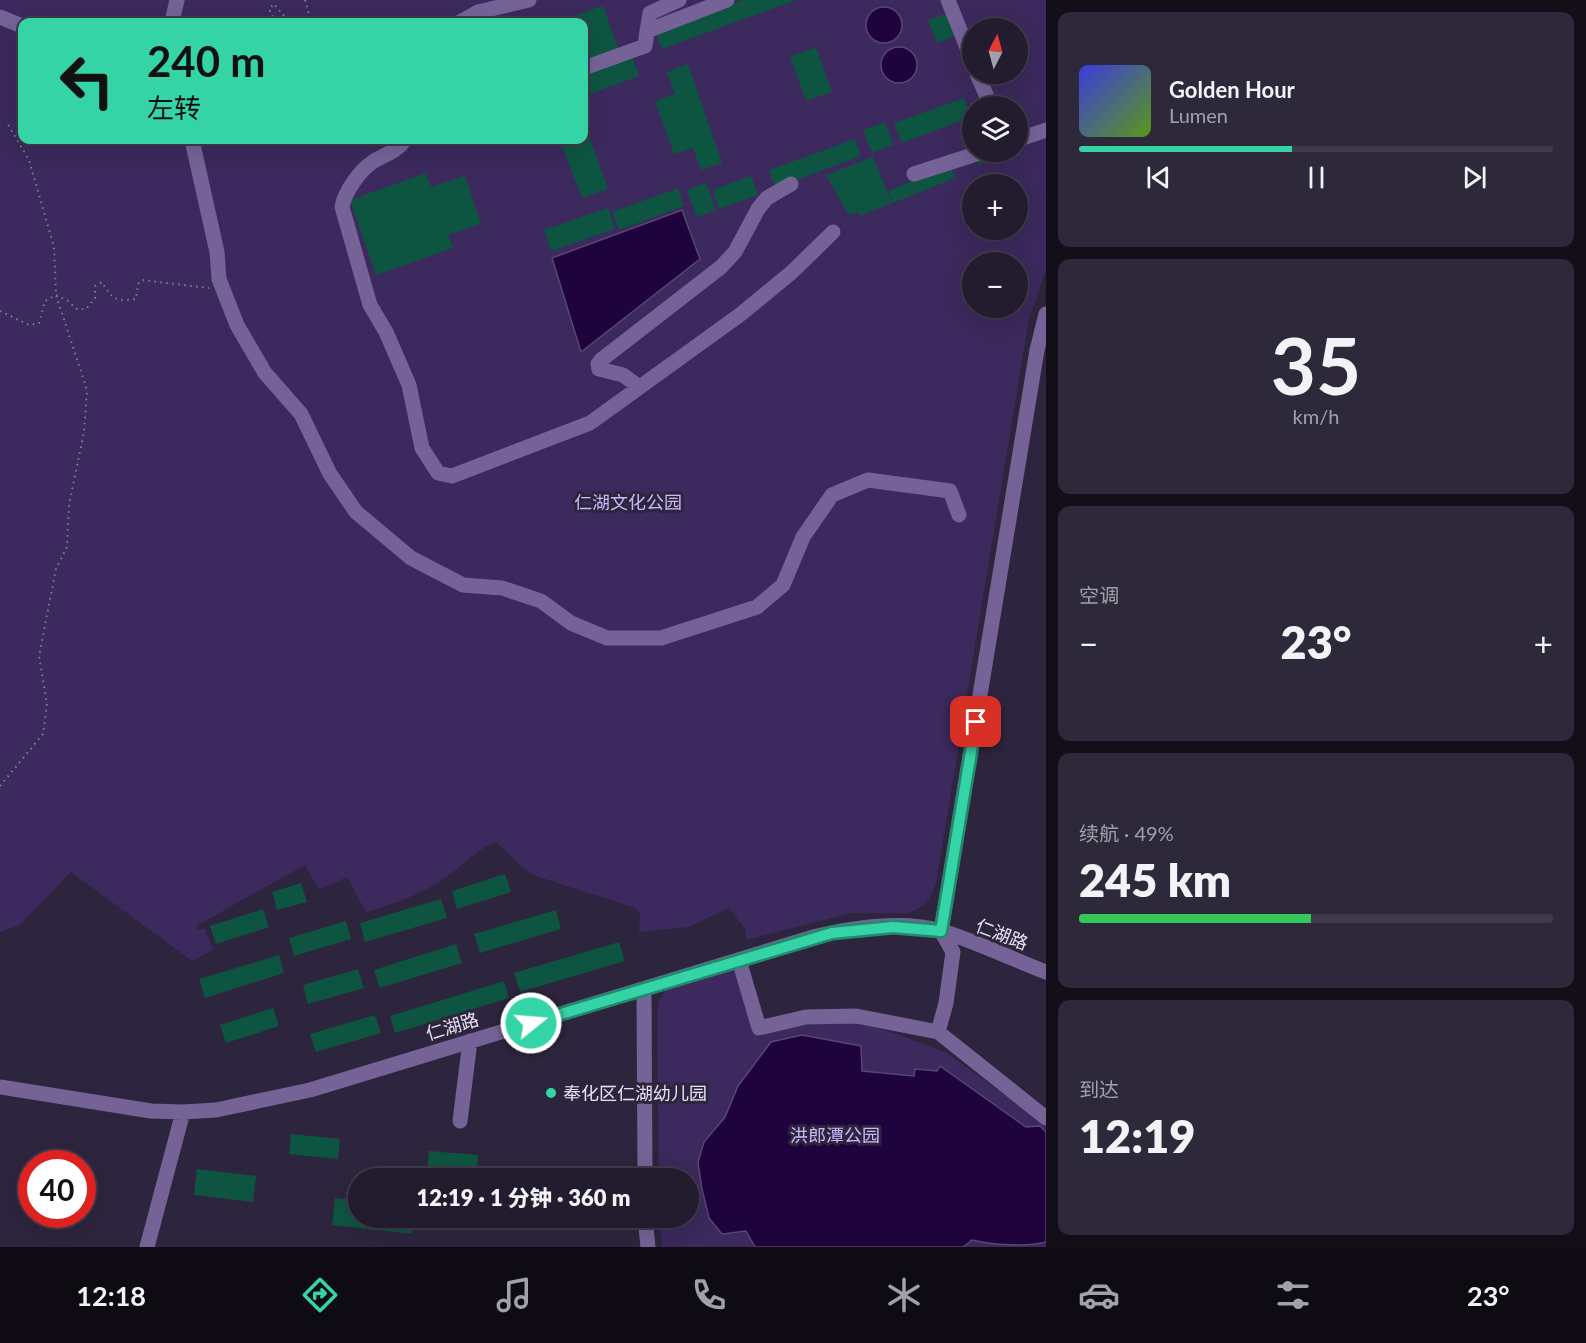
<!DOCTYPE html>
<html lang="zh">
<meta charset="utf-8">
<style>
body{margin:0;font-family:Lato,"Noto Sans SC",sans-serif;background:#2e293a;color:#f1f3f6;height:100vh;display:flex;flex-direction:column;font-size:22px;white-space:nowrap}
*{box-sizing:border-box;margin:0}
p{font-size:20px;color:#a2a1aa}
.icon{flex:none;width:33px;height:33px;fill:none;stroke:currentColor;stroke-width:2;stroke-linecap:round;stroke-linejoin:round}
.map{position:relative;flex:1;overflow:hidden}
.drawer{display:flex;flex-direction:column;gap:12px;padding:12px;background:#130f19;width:540px}
.drawer>*{flex:none}
.top-card{position:absolute;left:18px;top:18px;width:570px;height:126px;border-radius:12px;box-shadow:0 6px 24px #0002,0 0 0 2px #3f3a4a;background:#35d4a7;color:#111;overflow:hidden}
.needle{width:39px;rotate:6deg}
.buttons{position:absolute;left:962px;top:18px;display:grid;gap:12px}
.buttons a{display:grid;place-items:center;width:66px;height:66px;border-radius:50%;background:#221c2e;box-shadow:0 6px 24px #0002,0 0 0 2px #3f3a4a;font-size:30px}
.speed{position:absolute;left:18px;top:1150px;display:flex;gap:12px;font-size:30px;font-weight:700;text-align:center}
.speed>*{display:grid;place-content:center;width:78px;height:78px;border-radius:50%;background:#221c2e;box-shadow:0 6px 24px #0002,0 0 0 2px #3f3a4a;line-height:1}
.speed .limit{border:9px solid #d22;background:#fff;color:#111}
.pin{position:absolute;display:grid;place-items:center;width:51px;height:51px;color:#fff;margin:-26px;border-radius:12px;box-shadow:0 3px 9px #0006}
.me{position:absolute;width:66px;margin:-33px;rotate:73deg;stroke-linejoin:round;filter:drop-shadow(0 0 4px #0008)}
.turn{display:flex;align-items:center;gap:21px;height:126px;padding:0 30px;font-size:27px}
.turn .icon{width:78px;height:78px;stroke-width:2.5}
.turn b{display:block;font-size:42px;line-height:51px}
.big{font-size:45px;font-weight:800;line-height:1.1}
.drawer .widget{flex:1;display:flex;flex-direction:column;justify-content:center;gap:9px;min-width:0;padding:0 21px;border-radius:12px;background:#2e293a}
.drawer .dial{align-items:center;gap:0}
.dial b{font-size:78px;line-height:1}
.song{display:flex;align-items:center;gap:18px}
.cover{width:72px;height:72px;border-radius:9px;background:linear-gradient(135deg,hsl(240 70% 55%),hsl(90 70% 35%))}
.played{height:6px;border-radius:3px;background:linear-gradient(90deg,#35d4a7 45%,#3f3a4a 45%)}
.keys{display:flex;justify-content:space-around;direction:ltr}
.heat{display:flex;justify-content:space-between;align-items:center;font-size:33px;direction:ltr}
.charge{height:9px;border-radius:4px;background:linear-gradient(90deg,#34c759 49%,#3f3a4a 0)}
.trip{position:absolute;left:348px;top:1168px;width:351px;height:60px;border-radius:30px;background:#221c2e;box-shadow:0 6px 24px #0002,0 0 0 2px #3f3a4a;font-weight:800;line-height:60px;text-align:center}
.menu{display:flex;height:96px;justify-content:space-around;align-items:center;background:#0e0b12;color:#a2a1aa}
.menu .icon{width:42px;height:42px}
.menu .current{color:#35d4a7}
.menu b{font-size:27px;color:#f1f3f6}
main{display:flex;flex:1;min-height:0}
.map>svg:first-child{display:block}
</style>
<main>
<div class="map">
<svg width="1046" height="1247" viewBox="0 0 1046 1247">
<rect width="100%" height="100%" fill="#2d253e"/>
<!-- green -->
<path fill="#3c295d" fill-rule="evenodd" d="M0,0H1046V270L1029,319L936,883C932,898 924,908 908,913H851L746,940V930L729,908L688,927L639,932L640,913L635,908L536,876L523,868L496,842C474,850 459,870 439,882C417,896 391,905 366,912L347,877L319,890L305,865L196,926L198,930L205,928L213,950L192,961L71,872L20,925L0,932ZM22,22H584V140H22ZM972,28H1017V74H972ZM972,106H1017V152H972ZM972,184H1017V230H972ZM972,262H1017V308H972Z
M732,970L738,971L758,1037L780,1029L825,1022L860,1023L897,1034L947,1053L1046,1125V1247H662L660,1218H688V1179H659L657,1014L659,1001L666,990Z"/>
<!-- water -->
<path fill="#1e033c" stroke="#5a4673" stroke-width="1.5" d="M866 25a18 18 0 1 1 36 0a18 18 0 1 1-36 0Z
M881 65a18 18 0 1 1 36 0a18 18 0 1 1-36 0Z
M682,210L700,259L581,352L552,258Z
M802,1035L861,1046L862,1071L914,1076L915,1069L937,1071L940,1066L1026,1127L1040,1126L1046,1132V1242C1027,1247 993,1245 972,1240L963,1247H755L746,1231L722,1234L709,1218L702,1189L698,1162L704,1142L725,1117L738,1086L771,1042Z"/>
<!-- building -->
<path fill="#0e5541" d="M742,0H796L662,49L656,32Z
M603,6L619,51L584,63V22H557Z
M949,13L958,35L937,43L928,20Z
M816,47L832,92L806,101L790,57Z
M632,55L639,76L584,96V72Z
M688,64L722,163L701,170L693,148L674,154L655,101L675,94L667,72Z
M964,98L971,117L902,143L894,123Z
M972,120V148L962,123Z
M584,122L608,189L582,198L560,140H584Z
M885,122L893,145L872,153L863,130Z
M855,139L861,156L775,188L769,170Z
M973,152H991L994,159L979,165Z
M873,157L892,203L860,216L858,212L849,215L826,175Z
M950,166L955,178L893,203L888,191Z
M426,173L431,187L465,176L481,224L448,235L453,248L376,275L350,200Z
M751,176L758,195L719,209L713,190Z
M706,183L716,210L697,217L687,190Z
M678,188L684,206L619,230L612,212Z
M608,208L615,229L551,251L544,230Z
M505,874L511,892L457,909L452,891Z
M301,883L307,902L277,910L272,892Z
M441,899L447,918L365,942L360,923Z
M263,909L269,927L216,944L210,926Z
M556,910L561,929L480,953L474,934Z
M346,921L351,939L294,956L289,938Z
M619,942L625,961L520,992L514,973Z
M456,944L462,963L380,988L374,970Z
M279,955L284,973L205,998L199,979Z
M358,969L364,988L308,1004L303,985Z
M504,981L509,998L395,1033L390,1016Z
M273,1008L279,1026L226,1043L220,1025Z
M375,1015L381,1033L316,1052L310,1034Z
M291,1134L340,1139L338,1159L289,1154Z
M429,1151L478,1155L477,1174L427,1170Z
M197,1169L256,1176L253,1202L194,1195Z
M335,1198L358,1200V1218H414L412,1234L332,1225Z"/>
<g fill="none" stroke-linecap="round" stroke-linejoin="round">
<!-- path -->
<path stroke="#837d92" stroke-width="2" stroke-dasharray="1.5 4.5" stroke-linecap="butt" d="M305,0L311,22
M276,22L269,9L274,4L283,15L299,22
M0,311L29,325L39,323L45,301L56,295L68,301L77,309H86L95,298V286L102,282C112,299 115,302 136,299L138,284L142,280L209,288
M0,786L43,734L47,704L39,656L56,569L67,547L69,505L84,432L87,390L56,295L54,247L29,160L7,123"/>
<!-- minor -->
<path stroke="#756398" stroke-width="15" d="M948,0L972,60
M0,17L22,26
M172,22L177,0
M460,22L478,12L529,0
M647,31L650,13L679,0
M584,68L645,46L647,31L727,0
M977,74L991,106
M192,140L217,252L219,279L237,325L265,373L301,414L330,474L356,512L411,558L463,585L502,588L541,601L571,623L607,638H661L757,607L783,585L803,537L832,495L868,480L950,491L959,515
M405,140C397,151 386,154 374,161C360,170 345,191 342,207L370,305L386,332L409,385L422,448L438,473L452,476L590,423L741,314L792,272L833,232
M1017,140L1046,130
M914,174L982,152
M638,386L623,375L599,369L598,364L601,360L721,267L735,252L758,209L767,198L791,184
M739,960L759,1028L806,1017L856,1016L938,1032L1046,1118
M644,989L645,1179
M938,1032L946,1003L953,952L941,931L1037,350L1046,314
M0,1087L151,1111L183,1112L216,1110L310,1090L817,936C855,927 903,920 942,931C977,942 1012,959 1046,972
M460,1121L470,1041
M645,1218L648,1247
M147,1247L183,1112"/>
</g>
<g fill="none" stroke-linecap="round" stroke-linejoin="round">
<!-- route casing -->
<g stroke="#228a6d" stroke-width="15">
<path id="route" d="M531,1023L832,933L893,927L941,931L976,722"/>
</g>
<!-- route -->
<use href="#route" stroke="#35d4a7" stroke-width="10"/>
</g>
<!-- markers -->
<circle fill="#35d4a7" stroke="#2d253e" stroke-width="2" cx="551" cy="1093" r="6"/>
<g text-anchor="middle" dominant-baseline="central" stroke-width="6" stroke-linejoin="round" paint-order="stroke">
<!-- park labels -->
<g font-size="18" fill="#ccb8f9" stroke="#2d253e">
<text x="628" y="502">仁湖文化公园</text>
<text x="835" y="1135">洪郎潭公园</text>
</g>
<!-- street labels -->
<g font-size="18" fill="#e7e2f3" stroke="#2d253e">
<text transform="translate(1002 934) rotate(21)">仁湖路</text>
<text transform="translate(452 1026) rotate(-17)">仁湖路</text>
</g>
<!-- poi labels -->
<g font-size="18" fill="#e7e2f3" stroke="#2d253e" text-anchor="start">
<text x="563" y="1093">奉化区仁湖幼儿园</text>
</g>
</g>
</svg>
<div class="buttons">
<a><svg class="needle" viewBox="-14 -14 28 28"><path d="M0-13l5 13h-10z" fill="#e53935"/><path d="M0 13l5-13h-10z" fill="#a2a1aa"/></svg></a>
<a><svg class="icon" aria-label="layers" viewBox="0 0 24 24"><path d="M12 4l9 5-9 5-9-5zM3 14l9 5 9-5"/></svg></a>
<a>+</a>
<a>−</a>
</div>
<div class="speed"><div class="limit">40</div></div>
<div class="pin" style="left:976px;top:722px;background:#d93025"><svg class="icon" aria-label="arrive" viewBox="0 0 24 24"><path d="M6 21V4h12l-3 4 3 4H6"/></svg></div>
<svg class="me" style="left:531px;top:1023px" viewBox="-20 -20 40 40"><circle r="17" fill="#35d4a7" stroke="#fff" stroke-width="3"/><path d="M0-11L8 9 0 5-8 9z" fill="#fff"/></svg>
<div class="trip">12:19 · 1 分钟 · 360 m</div>
<div class="top-card">
<div class="turn"><svg class="icon" aria-label="left" viewBox="0 0 24 24"><path d="M17 20v-9H6M10 6l-5 5 5 5"/></svg><div><b>240 m</b>左转</div></div>
</div>
</div>
<section class="drawer">
<div class="widget">
<div class="song"><i class="cover"></i><div><b>Golden Hour</b><p>Lumen</p></div></div>
<div class="played"></div>
<div class="keys"><svg class="icon" aria-label="previous" viewBox="0 0 24 24"><path d="M18 5L8 12l10 7zM5 5v14"/></svg><svg class="icon" aria-label="pause" viewBox="0 0 24 24"><path d="M8 5v14M16 5v14"/></svg><svg class="icon" aria-label="next" viewBox="0 0 24 24"><path d="M6 5l10 7-10 7zM19 5v14"/></svg></div>
</div>
<div class="widget dial"><b>35</b><p>km/h</p></div>
<div class="widget"><p>空调</p>
<div class="heat"><a>−</a><b class="big">23°</b><a>+</a></div>
</div>
<div class="widget"><p>续航 · 49%</p><b class="big">245 km</b><div class="charge"></div></div>
<div class="widget"><p>到达</p><b class="big">12:19</b></div>
</section>
</main>
<nav class="menu">
<b>12:18</b>
<svg class="icon current" aria-label="directions" viewBox="0 0 24 24"><path d="M12 3l9 9-9 9-9-9zM9 14v-3h6M13 9l2 2-2 2"/></svg>
<svg class="icon" aria-label="music" viewBox="0 0 24 24"><path d="M9 18V5l10-2v13"/><circle cx="6" cy="18" r="3"/><circle cx="16" cy="16" r="3"/></svg>
<svg class="icon" aria-label="phone" viewBox="0 0 24 24"><path d="M5 4h4l2 5-3 2q2 4 5 5l2-3 5 2v4C11 20 4 13 5 4z"/></svg>
<svg class="icon" aria-label="climate" viewBox="0 0 24 24"><path d="M12 3v18M4 7l16 10M4 17L20 7"/></svg>
<svg class="icon" aria-label="car" viewBox="0 0 24 24"><path d="M5 17H2v-5l4-1 3-4h7l3 4 3 1v5h-3M9 17h6M6 11h13"/><circle cx="7" cy="17" r="2"/><circle cx="17" cy="17" r="2"/></svg>
<svg class="icon" aria-label="filters" viewBox="0 0 24 24"><path d="M4 7h16M4 17h16"/><circle cx="9" cy="7" r="2"/><circle cx="15" cy="17" r="2"/></svg>
<b>23°</b>
</nav>
